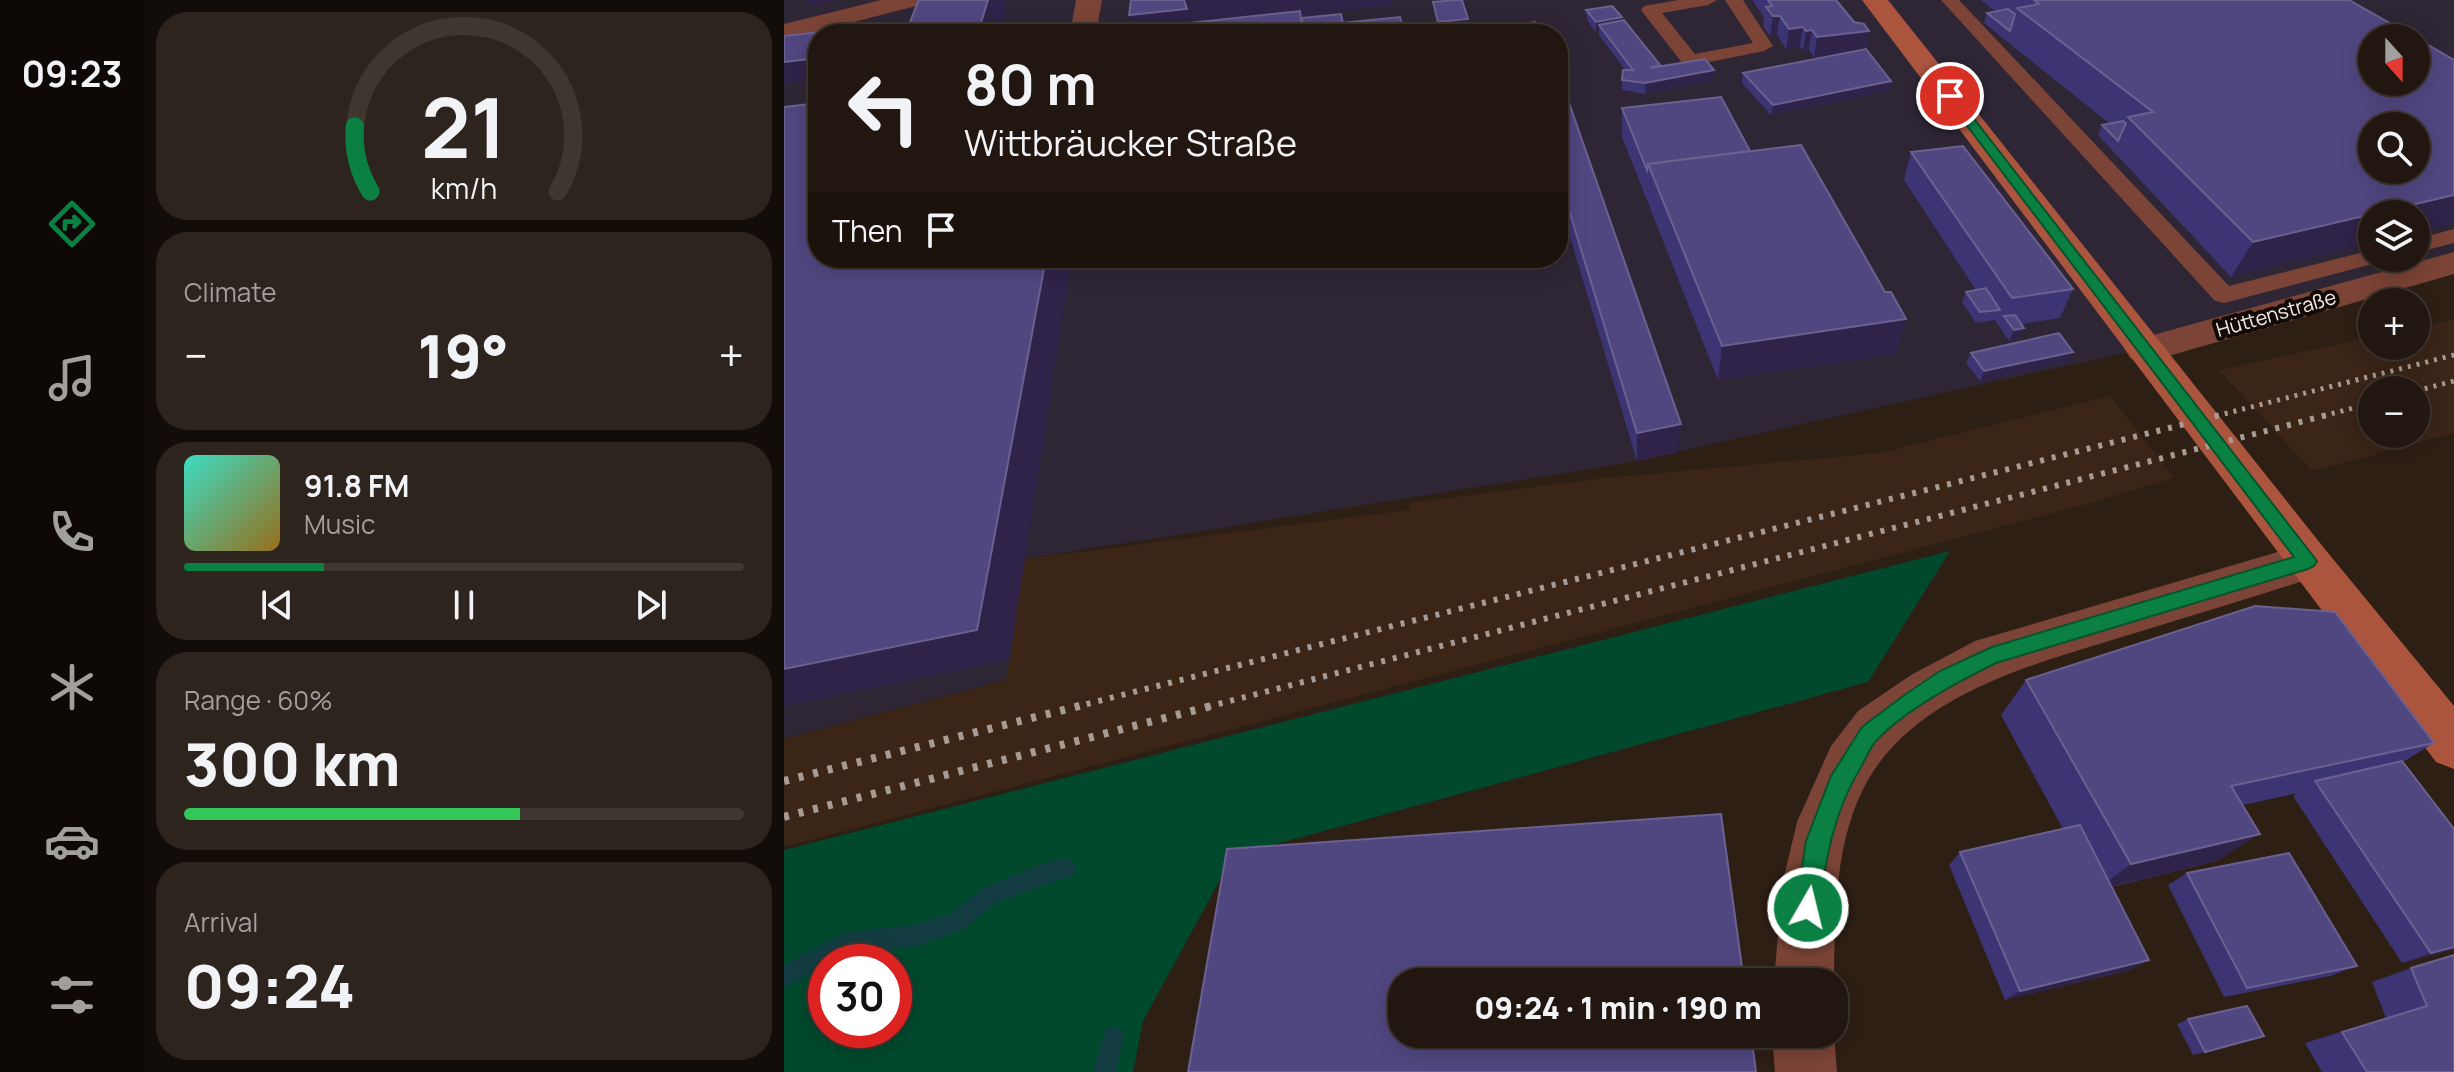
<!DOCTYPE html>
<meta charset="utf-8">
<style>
body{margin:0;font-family:Manrope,sans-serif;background:#2e241e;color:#f1f3f6;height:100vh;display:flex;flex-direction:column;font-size:30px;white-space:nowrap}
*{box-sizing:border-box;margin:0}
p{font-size:26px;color:#a29f9f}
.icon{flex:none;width:44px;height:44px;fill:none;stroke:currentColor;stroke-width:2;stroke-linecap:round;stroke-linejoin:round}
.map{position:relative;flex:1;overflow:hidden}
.details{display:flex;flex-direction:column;gap:12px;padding:12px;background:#130d09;width:640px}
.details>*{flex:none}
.guide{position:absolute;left:24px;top:24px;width:760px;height:244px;border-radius:32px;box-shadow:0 4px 20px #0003,0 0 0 2px #3f3630;background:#221710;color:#f1f3f6;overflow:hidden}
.needle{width:52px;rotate:159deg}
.fabs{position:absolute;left:1574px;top:24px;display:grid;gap:16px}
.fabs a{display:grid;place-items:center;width:72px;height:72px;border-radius:50%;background:#221710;box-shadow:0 4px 20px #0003,0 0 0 2px #3f3630;font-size:40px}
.speed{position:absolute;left:24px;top:944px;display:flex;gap:16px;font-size:40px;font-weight:700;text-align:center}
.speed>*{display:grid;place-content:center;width:104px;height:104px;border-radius:50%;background:#221710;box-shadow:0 4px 20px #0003,0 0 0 2px #3f3630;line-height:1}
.speed .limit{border:12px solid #d22;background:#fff;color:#111}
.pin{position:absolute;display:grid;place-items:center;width:68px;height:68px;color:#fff;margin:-34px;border:4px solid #fff;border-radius:50%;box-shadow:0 2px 8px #0007}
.me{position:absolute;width:88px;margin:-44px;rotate:8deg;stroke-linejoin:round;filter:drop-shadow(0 0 6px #0008)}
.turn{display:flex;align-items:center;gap:28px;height:168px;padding:0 24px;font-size:36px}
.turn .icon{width:104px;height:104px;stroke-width:2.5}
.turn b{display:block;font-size:56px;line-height:68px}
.then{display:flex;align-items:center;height:76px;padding:0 24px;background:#0003;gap:16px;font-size:30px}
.big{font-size:60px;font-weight:800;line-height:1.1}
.details .tile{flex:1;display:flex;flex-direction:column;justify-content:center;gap:12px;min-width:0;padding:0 28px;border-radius:32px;background:#2e241e}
.details .dial{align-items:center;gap:0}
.dial svg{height:208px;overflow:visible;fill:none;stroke:#3f3630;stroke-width:7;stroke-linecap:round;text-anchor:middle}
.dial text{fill:#f1f3f6;stroke:none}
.song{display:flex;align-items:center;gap:24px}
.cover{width:96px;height:96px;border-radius:12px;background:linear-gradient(135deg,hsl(170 70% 55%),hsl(40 70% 35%))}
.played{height:8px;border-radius:4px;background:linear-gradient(90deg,#0b8043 25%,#3f3630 25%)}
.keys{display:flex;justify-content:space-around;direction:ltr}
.heat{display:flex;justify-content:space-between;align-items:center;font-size:44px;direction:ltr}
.charge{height:12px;border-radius:6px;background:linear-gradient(90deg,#34c759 60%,#3f3630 0)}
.trip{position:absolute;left:604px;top:968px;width:460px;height:80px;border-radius:32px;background:#221710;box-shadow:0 4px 20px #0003,0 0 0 2px #3f3630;font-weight:800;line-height:80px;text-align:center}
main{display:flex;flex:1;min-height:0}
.tabs{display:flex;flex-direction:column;width:144px;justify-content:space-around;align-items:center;background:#0e0906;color:#a29f9f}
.tabs .icon{width:56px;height:56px}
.tabs .active{color:#0b8043}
.tabs b{font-size:36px;color:#f1f3f6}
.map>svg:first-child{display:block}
</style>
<main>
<nav class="tabs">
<b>09:23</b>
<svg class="icon active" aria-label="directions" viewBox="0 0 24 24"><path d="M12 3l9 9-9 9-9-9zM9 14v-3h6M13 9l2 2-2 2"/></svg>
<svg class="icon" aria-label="music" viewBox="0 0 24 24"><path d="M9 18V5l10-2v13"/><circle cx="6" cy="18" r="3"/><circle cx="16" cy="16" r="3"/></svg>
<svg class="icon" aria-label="phone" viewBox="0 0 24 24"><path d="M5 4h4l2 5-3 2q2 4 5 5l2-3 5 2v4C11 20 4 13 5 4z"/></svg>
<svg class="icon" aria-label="climate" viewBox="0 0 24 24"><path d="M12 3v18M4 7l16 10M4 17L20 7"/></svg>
<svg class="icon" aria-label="car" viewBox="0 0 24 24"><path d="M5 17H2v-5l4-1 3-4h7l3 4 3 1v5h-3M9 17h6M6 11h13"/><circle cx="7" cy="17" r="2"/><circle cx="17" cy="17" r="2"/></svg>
<svg class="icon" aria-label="filters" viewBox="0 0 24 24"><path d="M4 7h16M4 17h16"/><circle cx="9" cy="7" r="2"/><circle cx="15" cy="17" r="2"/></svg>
</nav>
<section class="details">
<div class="tile dial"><svg viewBox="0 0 100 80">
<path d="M14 69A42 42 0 1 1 86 69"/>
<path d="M14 69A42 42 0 0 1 8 44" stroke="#0b8043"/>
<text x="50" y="56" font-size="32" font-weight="700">21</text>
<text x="50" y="72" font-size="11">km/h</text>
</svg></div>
<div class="tile"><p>Climate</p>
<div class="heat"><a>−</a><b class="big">19°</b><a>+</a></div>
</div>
<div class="tile">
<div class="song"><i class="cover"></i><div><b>91.8 FM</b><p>Music</p></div></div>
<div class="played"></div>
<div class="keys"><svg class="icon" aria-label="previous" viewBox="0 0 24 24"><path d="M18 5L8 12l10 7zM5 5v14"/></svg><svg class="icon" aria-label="pause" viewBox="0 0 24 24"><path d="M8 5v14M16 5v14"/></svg><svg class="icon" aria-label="next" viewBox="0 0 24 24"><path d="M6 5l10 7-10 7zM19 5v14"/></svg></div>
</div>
<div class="tile"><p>Range · 60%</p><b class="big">300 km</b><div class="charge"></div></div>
<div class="tile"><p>Arrival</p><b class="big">09:24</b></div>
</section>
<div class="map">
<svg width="1670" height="1072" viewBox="0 0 1670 1072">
<rect width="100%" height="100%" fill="#2e1f15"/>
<!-- industrial -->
<path fill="#2e2635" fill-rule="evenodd" d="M0,0H1670V252L1395,341L837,464L241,559L223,680L0,739ZM34,34H774V258H34ZM1588,38H1632V82H1588ZM1588,126H1632V170H1588ZM1588,214H1632V258H1588Z"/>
<!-- built -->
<path fill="#3a2517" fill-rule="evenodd" d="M1670,319V433L1528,471L1435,370L1588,337V346H1632V327ZM1588,390H1632V434H1588Z
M1326,396L1390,478L1303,504L0,847V739L222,680L241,559L625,510L626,503L820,478L1096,453Z"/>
<!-- green -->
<path fill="#00492d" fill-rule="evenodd" d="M1166,551L1084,682L449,856L359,1021L349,1072H0V850ZM42,962H110V1030H42Z"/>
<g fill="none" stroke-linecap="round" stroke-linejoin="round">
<!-- stream -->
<path fill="#133d42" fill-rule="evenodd" d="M282,858L289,861L292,868L289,875L213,902L181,928L135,946L62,954L49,962H42V966L0,988V965L60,933L135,924L168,913L199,888L253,866Z
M329,1027L337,1030L340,1038L331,1072H309L321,1030Z"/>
<!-- service -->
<path fill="#7b4436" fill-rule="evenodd" d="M894,0H933L924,5L878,13L911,54L969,43L941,0H959L989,46L980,51L906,66L899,64L857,10L860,6Z
M1157,0H1175L1445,286L1588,250V258H1599L1596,262L1440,303L1431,301Z
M1670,229V243L1632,253V239Z"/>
<!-- minor -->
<path fill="#7b4436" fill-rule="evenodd" d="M97,0H140L136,5L0,40V24Z
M292,0H318L312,34H286Z
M1670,252V274L1360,363L1347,359L1341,350L1347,341Z
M1524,543L1540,548L1546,561L1540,574C1477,595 1412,614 1348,634C1258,662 1135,691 1084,780C1050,839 1051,916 1050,982H990L998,885L1013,822L1047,746L1074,711L1127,675L1191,641Z
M988,1034H1050L1053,1072H991Z"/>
<!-- secondary -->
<path fill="#ac553e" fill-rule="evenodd" d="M1078,0H1104L1540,548L1670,706V769L1652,762Z"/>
<!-- rail-far2 -->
<path stroke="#a89b93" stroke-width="5" stroke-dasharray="3 6" stroke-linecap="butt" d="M1632,391L1670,381
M1432,416L1670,355
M1539,416L1588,403"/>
<!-- rail-far1 -->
<path stroke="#a89b93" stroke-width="6" stroke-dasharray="4 8" stroke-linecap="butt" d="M291,707L1440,414
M423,707L1547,414"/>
<!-- rail -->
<path stroke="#a89b93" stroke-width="8" stroke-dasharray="5 10" stroke-linecap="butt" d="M0,781L299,705
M0,817L431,705"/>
</g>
<!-- wall -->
<path fill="#3d3474" d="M968,0H1052L1070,22L1085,31L1082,49L1107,81L1105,91L987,115L958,83L959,73L1066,52L1030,57L1025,50L1019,51L1016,47L1002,49L993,35L986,36L979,26L980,17Z
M1197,0H1565L1670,223L1632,232V214L1447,277L1314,135L1318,125L1325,123L1200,23L1203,13L1211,11Z
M802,10L838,17V21L876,65V66L929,80L861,94L838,90V80L841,70L815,35V32H812L803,20Z
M774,71L894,452L853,461L774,197Z
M838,108L966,151L1101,292L1122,319L1111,354L934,380L838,137Z
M1127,152L1289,289L1276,318L1237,324L1240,328L1235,339L1225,341L1211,320L1192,323L1178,302L1182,292L1192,290L1120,180Z
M1187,353L1284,362L1196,381L1182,363Z
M1242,680L1650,743L1619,762L1670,829V949L1618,963L1509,796L1514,793L1459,805L1433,861L1328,887L1365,960L1346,970L1221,1000L1165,865L1176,852L1279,829L1217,715Z
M1403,873L1573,966L1546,976L1440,997L1384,885Z
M1627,968L1670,1072H1538L1521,1043L1602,1018L1588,982Z
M1404,1019L1467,1040L1409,1055L1393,1024Z"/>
<!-- shaded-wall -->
<path fill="#2f2349" d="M23,0H52L27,6Z
M204,0H220L223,6L216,34H194Z
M403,0H608L609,5L517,16L522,34H353L345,15Z
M989,16H996L993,35L986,36Z
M838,17V27L815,25V32H812V22Z
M684,19L685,29L655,32L654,22Z
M242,24L247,34H239Z
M1019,27L1016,47L1002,49L1005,29Z
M1028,30L1025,50L1019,51L1022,31Z
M1085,31L1081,50L1030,57L1033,37Z
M34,58V79L0,84V62Z
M930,70L929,80L861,94V83Z
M1107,81L1105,91L987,115L989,105Z
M1670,195V223L1632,232V214H1588V243L1447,277L1469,242Z
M262,258H288L225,660L0,706V669Z
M1122,319L1111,354L934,380L938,346Z
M1240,328L1235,339L1225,341L1230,330Z
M1289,352L1284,362L1196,381L1200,371Z
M897,424L894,452L853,461V433Z
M1476,834L1433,861L1312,890L1347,864Z
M1670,947V949L1618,963L1647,953Z
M1365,960L1346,970L1221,1000L1236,991Z"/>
<!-- building -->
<path fill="#514780" stroke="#6a6190" stroke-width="2" fill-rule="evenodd" d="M135,0H204L195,29L242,24L239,34H204V33L121,34Z
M347,0H400L403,9L345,15Z
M671,0H678L684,19L654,22L649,2Z
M984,0H1052L1070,22L1080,24L1085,31L1033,37L1028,30L1022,31L1019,27L1005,29L996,16H989L982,7L988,6Z
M1250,0H1565L1632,38H1588V82H1632V38L1670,60V195L1469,242L1344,117L1369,112L1233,8L1255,4ZM1588,126H1632V170H1588Z
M828,6L838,17L812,22L802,10Z
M1224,9L1231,14L1226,31L1203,13Z
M516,11L519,34H323L324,32Z
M557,14L561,33L622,24L625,34H520L518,18Z
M616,17L618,25L561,33L559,23Z
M840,20L876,65L866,68L921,59L930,70L861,83L838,80L839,70H849L815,25Z
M751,22L760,34H693L692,32Z
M74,28L72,34H34V58L0,62V36Z
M1082,49L1107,81L989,105L959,73Z
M774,71L897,424L853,433L774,174Z
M937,97L966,151L864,164L863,170L838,108Z
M34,103V258H262L193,630L0,669V107Z
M1339,121L1342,123L1334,141L1318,125Z
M1017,145L1101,292H1107L1122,319L938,346L864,164Z
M1179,146L1289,289L1228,298L1127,152Z
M1202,288L1216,310L1196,312L1182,292Z
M1231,315L1240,328L1230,330L1220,316Z
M1275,333L1289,352L1200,371L1187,353Z
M1471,606L1551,612L1650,743L1447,786L1476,834L1347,864L1242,680Z
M1618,761L1670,829V947L1647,953L1531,781Z
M937,814L960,982H618V1034H967L972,1072H404L443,849Z
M1296,825L1365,960L1236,991L1176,852Z
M1505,853L1573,966L1463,988L1403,873Z
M1670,955V1072H1583L1558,1032L1643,1006L1627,968Z
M1463,1006L1480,1036L1421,1052L1404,1019Z"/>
<!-- route -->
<path fill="#0b8043" stroke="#07532c" stroke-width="2" d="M1162,93H1170L1533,561L1530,566L1524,569L1212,663C1175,681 1122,709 1093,740C1086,747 1082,758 1077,767C1050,811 1042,857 1035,908L1032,916L1024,920L1015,916L1012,908L1022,841L1047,776L1078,727L1119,696L1156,671L1208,647L1510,557L1162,98Z"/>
<g text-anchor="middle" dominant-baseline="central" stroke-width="8" stroke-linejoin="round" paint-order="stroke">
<!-- street labels -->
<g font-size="20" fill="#f5eae4" stroke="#110a06">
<text transform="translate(1492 313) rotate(-16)">Hüttenstraße</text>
</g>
</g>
</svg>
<div class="fabs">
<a><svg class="needle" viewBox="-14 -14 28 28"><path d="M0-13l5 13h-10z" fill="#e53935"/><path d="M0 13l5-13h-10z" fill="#a29f9f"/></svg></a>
<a><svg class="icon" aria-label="search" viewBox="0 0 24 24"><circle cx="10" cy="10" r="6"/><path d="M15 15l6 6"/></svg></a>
<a><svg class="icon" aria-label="layers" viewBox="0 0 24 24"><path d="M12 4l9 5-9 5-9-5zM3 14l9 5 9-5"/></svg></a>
<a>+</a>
<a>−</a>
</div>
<div class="speed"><div class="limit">30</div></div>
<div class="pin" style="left:1166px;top:96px;background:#d93025"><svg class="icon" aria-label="arrive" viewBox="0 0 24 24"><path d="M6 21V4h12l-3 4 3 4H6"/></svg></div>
<svg class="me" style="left:1024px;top:908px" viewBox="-20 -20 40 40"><circle r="17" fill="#0b8043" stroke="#fff" stroke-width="3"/><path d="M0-11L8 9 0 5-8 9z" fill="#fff"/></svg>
<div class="trip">09:24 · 1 min · 190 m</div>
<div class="guide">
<div class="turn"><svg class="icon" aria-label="left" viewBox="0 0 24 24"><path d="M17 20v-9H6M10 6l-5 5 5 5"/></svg><div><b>80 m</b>Wittbräucker Straße</div></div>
<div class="then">Then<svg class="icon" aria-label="arrive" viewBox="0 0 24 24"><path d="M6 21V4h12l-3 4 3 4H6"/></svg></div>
</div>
</div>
</main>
